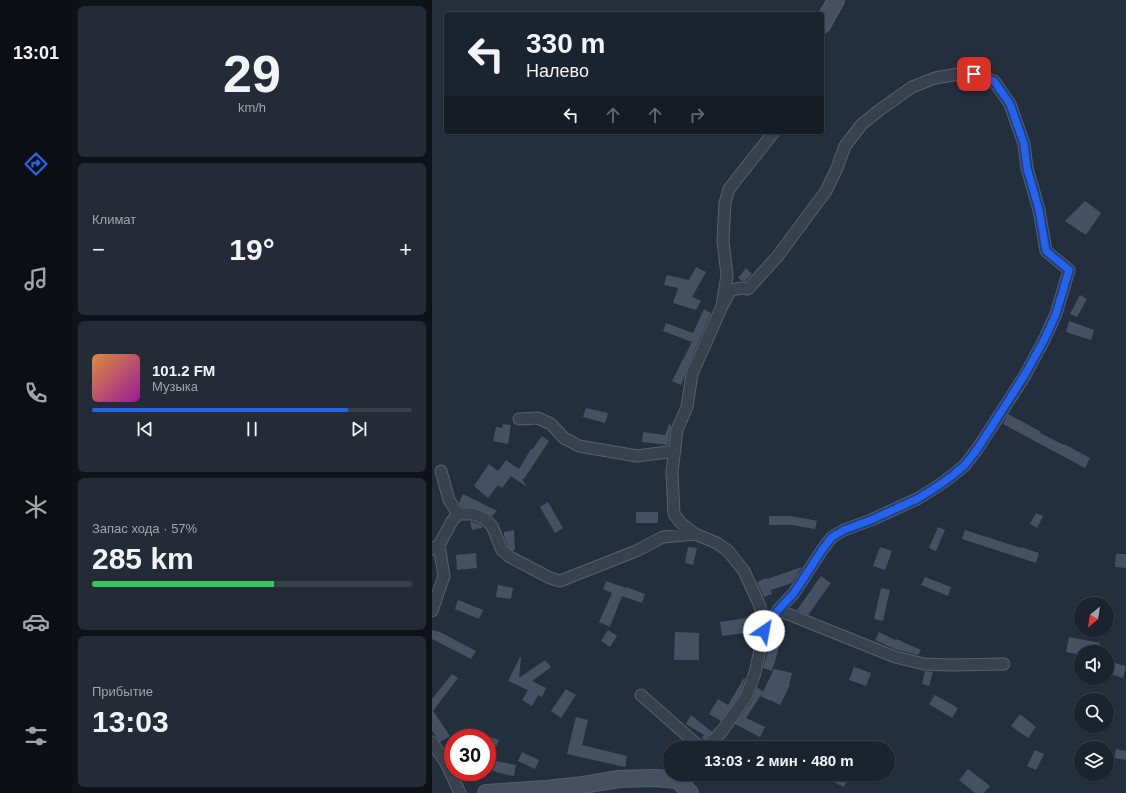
<!DOCTYPE html>
<html lang="ru">
<meta charset="utf-8">
<style>
body{margin:0;font-family:Arial,sans-serif;background:#242b36;color:#f1f3f6;height:100vh;display:flex;flex-direction:column;font-size:15px;white-space:nowrap}
*{box-sizing:border-box;margin:0}
p{font-size:13px;color:#a0a4aa}
.icon{flex:none;width:22px;height:22px;fill:none;stroke:currentColor;stroke-width:2;stroke-linecap:round;stroke-linejoin:round}
.map{position:relative;flex:1;overflow:hidden}
.panel{display:flex;flex-direction:column;gap:6px;padding:6px;background:#0f1319;width:360px}
.panel>*{flex:none}
.top-card{position:absolute;left:12px;top:12px;width:380px;height:122px;border-radius:4px;box-shadow:0 1px 3px #0004,0 0 0 1px #39404a;background:#1b232e;color:#f1f3f6;overflow:hidden}
.needle{width:26px;rotate:210deg}
.controls{position:absolute;left:642px;top:597px;display:grid;gap:8px}
.controls a{display:grid;place-items:center;width:40px;height:40px;border-radius:50%;background:#1b232e;box-shadow:0 1px 3px #0004,0 0 0 1px #39404a;font-size:20px}
.speed{position:absolute;left:12px;top:729px;display:flex;gap:8px;font-size:20px;font-weight:700;text-align:center}
.speed>*{display:grid;place-content:center;width:52px;height:52px;border-radius:50%;background:#1b232e;box-shadow:0 1px 3px #0004,0 0 0 1px #39404a;line-height:1}
.speed .limit{border:6px solid #d22;background:#fff;color:#111}
.pin{position:absolute;display:grid;place-items:center;width:34px;height:34px;color:#fff;margin:-17px;border-radius:8px;box-shadow:0 2px 6px #0006}
.me{position:absolute;width:44px;margin:-22px;rotate:33deg;stroke-linejoin:round;filter:drop-shadow(0 0 3px #0008)}
.turn{display:flex;align-items:center;gap:14px;height:84px;padding:0 16px;font-size:18px}
.turn .icon{width:52px;height:52px;stroke-width:2.5}
.turn b{display:block;font-size:28px;line-height:34px}
.lanes{display:flex;align-items:center;height:38px;padding:0 16px;background:#0003;justify-content:center;gap:20px;direction:ltr}
.lanes .off{opacity:.35}
.big{font-size:30px;font-weight:800;line-height:1.1}
.panel .card{flex:1;display:flex;flex-direction:column;justify-content:center;gap:6px;min-width:0;padding:0 14px;border-radius:6px;background:#242b36}
.panel .dial{align-items:center;gap:0}
.dial b{font-size:52px;line-height:1}
.song{display:flex;align-items:center;gap:12px}
.cover{width:48px;height:48px;border-radius:6px;background:linear-gradient(135deg,hsl(30 70% 55%),hsl(300 70% 35%))}
.played{height:4px;border-radius:2px;background:linear-gradient(90deg,#2563eb 80%,#39404a 80%)}
.keys{display:flex;justify-content:space-around;direction:ltr}
.heat{display:flex;justify-content:space-between;align-items:center;font-size:22px;direction:ltr}
.charge{height:6px;border-radius:3px;background:linear-gradient(90deg,#34c759 57%,#39404a 0)}
.trip{position:absolute;left:231px;top:741px;width:232px;height:40px;border-radius:20px;background:#1b232e;box-shadow:0 1px 3px #0004,0 0 0 1px #39404a;font-weight:800;line-height:40px;text-align:center}
main{display:flex;flex:1;min-height:0}
.menu{display:flex;flex-direction:column;width:72px;justify-content:space-around;align-items:center;background:#0b0e12;color:#a0a4aa}
.menu .icon{width:28px;height:28px}
.menu .active{color:#2563eb}
.menu b{font-size:18px;color:#f1f3f6}
.map>svg:first-child{display:block}
</style>
<main>
<nav class="menu">
<b>13:01</b>
<svg class="icon active" aria-label="directions" viewBox="0 0 24 24"><path d="M12 3l9 9-9 9-9-9zM9 14v-3h6M13 9l2 2-2 2"/></svg>
<svg class="icon" aria-label="music" viewBox="0 0 24 24"><path d="M9 18V5l10-2v13"/><circle cx="6" cy="18" r="3"/><circle cx="16" cy="16" r="3"/></svg>
<svg class="icon" aria-label="phone" viewBox="0 0 24 24"><path d="M5 4h4l2 5-3 2q2 4 5 5l2-3 5 2v4C11 20 4 13 5 4z"/></svg>
<svg class="icon" aria-label="climate" viewBox="0 0 24 24"><path d="M12 3v18M4 7l16 10M4 17L20 7"/></svg>
<svg class="icon" aria-label="car" viewBox="0 0 24 24"><path d="M5 17H2v-5l4-1 3-4h7l3 4 3 1v5h-3M9 17h6M6 11h13"/><circle cx="7" cy="17" r="2"/><circle cx="17" cy="17" r="2"/></svg>
<svg class="icon" aria-label="filters" viewBox="0 0 24 24"><path d="M4 7h16M4 17h16"/><circle cx="9" cy="7" r="2"/><circle cx="15" cy="17" r="2"/></svg>
</nav>
<section class="panel">
<div class="card dial"><b>29</b><p>km/h</p></div>
<div class="card"><p>Климат</p>
<div class="heat"><a>−</a><b class="big">19°</b><a>+</a></div>
</div>
<div class="card">
<div class="song"><i class="cover"></i><div><b>101.2 FM</b><p>Музыка</p></div></div>
<div class="played"></div>
<div class="keys"><svg class="icon" aria-label="previous" viewBox="0 0 24 24"><path d="M18 5L8 12l10 7zM5 5v14"/></svg><svg class="icon" aria-label="pause" viewBox="0 0 24 24"><path d="M8 5v14M16 5v14"/></svg><svg class="icon" aria-label="next" viewBox="0 0 24 24"><path d="M6 5l10 7-10 7zM19 5v14"/></svg></div>
</div>
<div class="card"><p>Запас хода · 57%</p><b class="big">285 km</b><div class="charge"></div></div>
<div class="card"><p>Прибытие</p><b class="big">13:03</b></div>
</section>
<div class="map">
<svg width="694" height="793" viewBox="0 0 694 793">
<rect width="100%" height="100%" fill="#242f3e"/>
<!-- building -->
<path fill="#455162" d="M653,201L669,213L654,235L633,221Z
M264,267L274,272L260,297L269,301L264,310L241,303L246,288L232,285L235,275L257,280Z
M314,268L320,274L313,281H310L306,278Z
M648,295L655,299L645,317L638,314Z
M272,309L279,313L254,371L252,378L249,385L240,381L260,342L231,331L234,323L261,333Z
M637,321L662,330L659,340L634,332Z
M154,408L176,413L173,423L151,417Z
M576,414L609,432L608,433L632,445V444L658,458L653,468L571,424Z
M71,424L79,425L76,444L61,441L64,427L70,428Z
M237,424L239,425L236,445L210,442L211,432L233,435Z
M110,436L117,441L92,479H90L95,487L79,476L70,488L66,485L56,498L42,486L57,464L66,471L74,460L87,469L99,449L100,450Z
M31,494L65,511L60,516L56,513L45,508L30,507L27,503Z
M116,502L131,528L123,533L108,507Z
M204,512H226V523H204Z
M604,513L611,516L605,528L598,524Z
M337,516H357L376,519L385,521L383,529L360,525H337Z
M38,521L49,525L51,527L49,528L40,530Z
M506,527L513,530L504,551L497,548Z
M82,530L83,550H80L76,546L72,536V532Z
M533,530L589,548V547L607,553L604,563L530,539Z
M256,547L265,548L261,565L253,563Z
M448,547L460,551L453,570L441,566Z
M44,553L45,568L25,570L24,555Z
M684,554H694V568L683,567Z
M370,567L360,583L339,590L340,594L332,597L325,582L334,578L335,579Z
M389,576L399,583L376,615L365,610Z
M493,577L519,587L516,596L489,585Z
M174,581L194,588V587L213,594L210,603L190,596L178,627L167,622L180,593L171,589Z
M66,585L81,588L79,599L64,597Z
M449,588L458,590L451,621L442,619Z
M26,600L51,610L47,619L23,609Z
M320,617L322,632L290,636L288,622Z
M346,623L353,627L340,671L331,668L342,630H341Z
M0,630L8,632L44,651L39,659L0,639Z
M176,630L185,636L178,647L169,641Z
M243,632L267,633V660H242Z
M447,632L463,640L464,639L489,650L486,655L465,650L443,640Z
M637,637L668,643L666,652H649V655L634,652Z
M88,657H89L87,678L113,660L119,667L100,681L114,688L110,697L106,695L100,706L90,700L96,690L76,681Z
M675,661L694,666L691,678L675,673Z
M422,667L439,673L434,686L417,680Z
M342,669L360,673L357,685H358L348,705L338,700V701L329,696Z
M493,671L501,672L497,686L490,684Z
M20,674L26,678L1,711L18,736L8,742L0,731V699Z
M312,678L313,679L308,694L289,721L277,714L286,699L296,705Z
M325,687L331,692L314,718L333,727L328,737L303,724L320,701Z
M134,689L144,695L129,718L119,711Z
M503,695L526,708L520,718L497,704Z
M588,714L604,727L596,738L579,726Z
M259,715L280,732L272,740L270,738L272,735L254,724Z
M144,717L156,720L150,745L195,756L193,767L135,754Z
M55,736L67,740L59,760L84,765L82,776L67,773L55,768Z
M684,749L694,751V760L682,758Z
M603,750L612,754L604,770L595,766Z
M90,752L107,760L103,769L86,761Z
M536,769L558,786L552,793H543L527,780Z
M385,774H406L416,779L412,787Z"/>
<g fill="none" stroke-linecap="round" stroke-linejoin="round">
<!-- street casing -->
<g stroke="#565f6c" stroke-width="13">
<path id="street" d="M290,306L299,290L310,288L316,289L345,257L394,191L405,168L413,146L430,124L449,109L480,87L503,78L526,74H543L562,81L578,104L592,144L595,168L607,210L614,251L637,270L624,314L612,340L592,377L546,448L533,465L521,475L506,486L485,499L439,520L412,530L400,537L390,550L362,593L346,610L332,631
M87,419L106,418L119,424L132,438L147,446L205,456L243,451
M9,471L17,500L26,514
M0,549L7,545L20,521L26,514H42L53,519L60,526L70,550L78,557L118,578L128,581L204,551L231,537L263,534
M346,610L463,657L492,664L519,665L572,664
M0,611L12,576L7,545
M209,695L269,748
M0,742L14,763L28,793
M274,748L290,731L314,697L323,673L332,631L328,606L312,571L296,551L285,543L263,534L249,523L242,514L240,472L245,430L255,407L260,374L290,306L295,275L291,241L293,203L297,189L311,171L342,132"/>
</g>
<!-- secondary casing -->
<g stroke="#565f6c" stroke-width="18">
<path id="secondary" d="M390,25L404,0
M54,793L114,789L151,785L187,779L222,778L246,780L258,793"/>
</g>
<!-- street -->
<use href="#street" stroke="#38414e" stroke-width="11"/>
<!-- secondary -->
<use href="#secondary" stroke="#465061" stroke-width="16"/>
</g>
<g fill="none" stroke-linecap="round" stroke-linejoin="round">
<!-- route casing -->
<g stroke="#184099" stroke-width="10">
<path id="route" d="M332,631L346,610L362,593L390,550L400,537L412,530L439,520L485,499L506,486L521,475L533,465L546,448L592,376L612,340L624,314L637,270L614,251L607,210L595,168L592,144L578,104L562,81L542,74"/>
</g>
<!-- route -->
<use href="#route" stroke="#2563eb" stroke-width="7"/>
</g>
</svg>
<div class="controls">
<a><svg class="needle" viewBox="-14 -14 28 28"><path d="M0-13l5 13h-10z" fill="#e53935"/><path d="M0 13l5-13h-10z" fill="#a0a4aa"/></svg></a>
<a><svg class="icon" aria-label="sound" viewBox="0 0 24 24"><path d="M4 9h4l5-4v14l-5-4H4zM17 9q2 3 0 6"/></svg></a>
<a><svg class="icon" aria-label="search" viewBox="0 0 24 24"><circle cx="10" cy="10" r="6"/><path d="M15 15l6 6"/></svg></a>
<a><svg class="icon" aria-label="layers" viewBox="0 0 24 24"><path d="M12 4l9 5-9 5-9-5zM3 14l9 5 9-5"/></svg></a>
</div>
<div class="speed"><div class="limit">30</div></div>
<div class="pin" style="left:542px;top:74px;background:#d93025"><svg class="icon" aria-label="arrive" viewBox="0 0 24 24"><path d="M6 21V4h12l-3 4 3 4H6"/></svg></div>
<svg class="me" style="left:332px;top:631px" viewBox="-20 -20 40 40"><circle r="19" fill="#fff"/><path d="M0-13L10 11 0 6-10 11z" fill="#2563eb"/></svg>
<div class="trip">13:03 · 2 мин · 480 m</div>
<div class="top-card">
<div class="turn"><svg class="icon" aria-label="left" viewBox="0 0 24 24"><path d="M17 20v-9H6M10 6l-5 5 5 5"/></svg><div><b>330 m</b>Налево</div></div>
<div class="lanes"><svg class="icon" aria-label="left" viewBox="0 0 24 24"><path d="M17 20v-9H6M10 6l-5 5 5 5"/></svg><svg class="icon off" aria-label="ahead" viewBox="0 0 24 24"><path d="M12 20V5M6 11l6-6 6 6"/></svg><svg class="icon off" aria-label="ahead" viewBox="0 0 24 24"><path d="M12 20V5M6 11l6-6 6 6"/></svg><svg class="icon off" aria-label="right" viewBox="0 0 24 24"><path d="M7 20v-9h11M14 6l5 5-5 5"/></svg></div>
</div>
</div>
</main>
